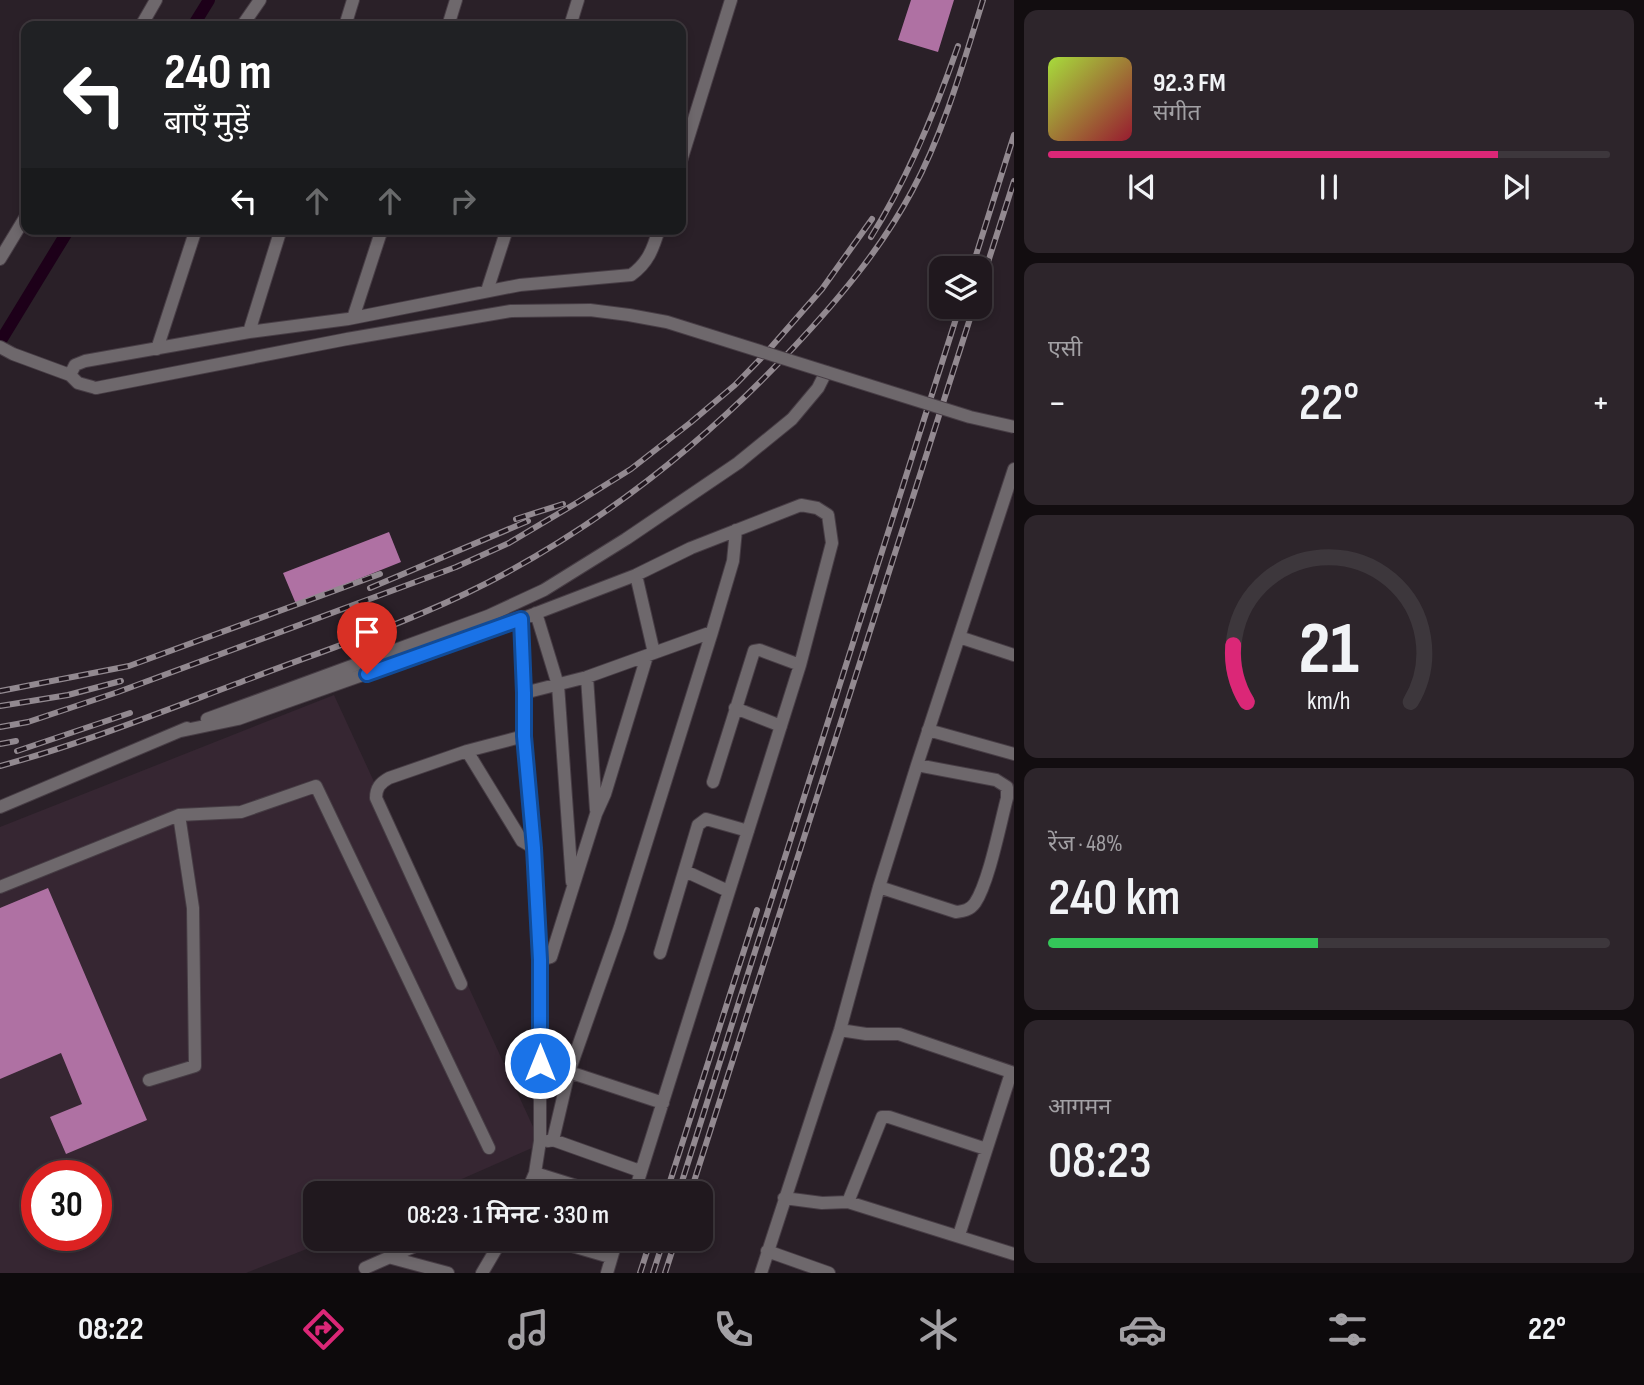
<!DOCTYPE html>
<html lang="hi">
<meta charset="utf-8">
<style>
body{margin:0;font-family:"Sofia Sans Condensed","Noto Sans Devanagari",sans-serif;background:#2d252b;color:#f1f3f6;height:100vh;display:flex;flex-direction:column;font-size:26px;white-space:nowrap}
*{box-sizing:border-box;margin:0}
p{font-size:23px;color:#a2a0a4}
.icon{flex:none;width:38px;height:38px;fill:none;stroke:currentColor;stroke-width:2;stroke-linecap:round;stroke-linejoin:round}
.map{position:relative;flex:1;overflow:hidden}
.panel{display:flex;flex-direction:column;gap:10px;padding:10px;background:#120d10;width:630px}
.panel>*{flex:none}
.guide{position:absolute;left:21px;top:21px;width:665px;height:214px;border-radius:14px;box-shadow:0 4px 10px #0003,0 0 0 2px #3d373c;background:#202124;color:#fff;overflow:hidden}
.tools{position:absolute;left:929px;top:256px;display:grid;gap:14px}
.tools a{display:grid;place-items:center;width:63px;height:63px;border-radius:14px;background:#20181e;box-shadow:0 4px 10px #0003,0 0 0 2px #3d373c;font-size:35px}
.speed{position:absolute;left:21px;top:1160px;display:flex;gap:14px;font-size:35px;font-weight:700;text-align:center}
.speed>*{display:grid;place-content:center;width:91px;height:91px;border-radius:50%;background:#20181e;box-shadow:0 4px 10px #0003,0 0 0 2px #3d373c;line-height:1}
.speed .limit{border:10px solid #d22;background:#fff;color:#111}
.pin{position:absolute;display:grid;place-items:center;width:60px;height:60px;color:#fff;margin:-72px -30px;border-radius:50% 50% 50% 0;rotate:-45deg;box-shadow:0 0 7px #0007}
.pin .icon{rotate:45deg}
.me{position:absolute;width:77px;margin:-38px;rotate:0deg;stroke-linejoin:round;filter:drop-shadow(0 0 5px #0008)}
.turn{display:flex;align-items:center;gap:24px;height:147px;padding:0 28px;font-size:32px}
.turn .icon{width:91px;height:91px;stroke-width:2.5}
.turn b{display:block;font-size:49px;line-height:60px}
.lanes{display:flex;align-items:center;height:66px;padding:0 28px;background:#0003;justify-content:center;gap:35px;direction:ltr}
.lanes .off{opacity:.35}
.big{font-size:52px;font-weight:600;line-height:1.1}
.panel .tile{flex:1;display:flex;flex-direction:column;justify-content:center;gap:10px;min-width:0;padding:0 24px;border-radius:14px;background:#2d252b}
.panel .dial{align-items:center;gap:0}
.dial svg{height:182px;overflow:visible;fill:none;stroke:#3d373c;stroke-width:7;stroke-linecap:round;text-anchor:middle}
.dial text{fill:#f1f3f6;stroke:none}
.song{display:flex;align-items:center;gap:21px}
.cover{width:84px;height:84px;border-radius:10px;background:linear-gradient(135deg,hsl(80 70% 55%),hsl(350 70% 35%))}
.played{height:7px;border-radius:4px;background:linear-gradient(90deg,#db2777 80%,#3d373c 80%)}
.keys{display:flex;justify-content:space-around;direction:ltr}
.heat{display:flex;justify-content:space-between;align-items:center;font-size:38px;direction:ltr}
.charge{height:10px;border-radius:5px;background:linear-gradient(90deg,#34c759 48%,#3d373c 0)}
.trip{position:absolute;left:303px;top:1181px;width:410px;height:70px;border-radius:14px;background:#20181e;box-shadow:0 4px 10px #0003,0 0 0 2px #3d373c;font-weight:600;line-height:70px;text-align:center}
.tab-bar{display:flex;height:112px;justify-content:space-around;align-items:center;background:#0d0a0c;color:#a2a0a4}
.tab-bar .icon{width:49px;height:49px}
.tab-bar .active{color:#db2777}
.tab-bar b{font-size:32px;color:#f1f3f6}
main{display:flex;flex:1;min-height:0}
.map>svg:first-child{display:block}
</style>
<main>
<div class="map">
<svg width="1014" height="1273" viewBox="0 0 1014 1273">
<rect width="100%" height="100%" fill="#2a2028"/>
<!-- built -->
<path fill="#362632" fill-rule="evenodd" d="M334,695L541,1144L430,1193L315,1194V1239H332L246,1273H0V827ZM37,1176H96V1236H37Z"/>
<g fill="none" stroke-linecap="round" stroke-linejoin="round">
<!-- canal -->
<path stroke="#1d0019" stroke-width="12" d="M193,26L209,0
M0,342L69,229"/>
</g>
<!-- building -->
<path fill="#af71a3" d="M911,0H954L938,52L898,40Z
M389,532L401,562L296,604L283,573Z
M48,888L147,1120L66,1154L50,1117L82,1104L61,1053L0,1079V908Z"/>
<g fill="none" stroke-linecap="round" stroke-linejoin="round">
<!-- minor casing -->
<g stroke="#473d45" stroke-width="14">
<path id="minor" d="M141,26L156,0
M242,26L260,0
M345,26L353,0
M448,26L456,0
M570,26L578,0
M681,161L731,0
M0,259L26,216
M487,291L507,229
M353,318L382,229
M249,332L281,229
M0,347L13,354L70,375
M157,349L196,229
M96,388L78,383L70,375L75,365L85,361L249,332L348,319L520,285L631,275C648,263 653,249 659,229
M636,575L654,653
M536,613L558,685L572,882
M521,619L524,693V736L534,848L540,960V1141L535,1173L526,1194
M959,637L1014,655
M587,677L596,810
M524,693L587,677L712,632
M735,708L781,726
M207,719L488,616L544,590L626,539L738,463L792,419L818,388L826,372
M928,730L1014,754
M181,731L238,719L521,619L636,575L691,548L801,505L817,508L828,515L832,543L800,665L634,1194
M467,751L522,841L534,848
M713,782L754,651L760,650L800,665
M0,807L187,728
M685,871L728,891
M0,887L179,815L241,812L316,786L489,1148
M879,887L956,912C964,911 970,910 975,903C989,882 1000,824 1007,798V787L996,780L917,765
M660,953L698,825L706,819L748,831
M540,960L551,957L596,814L605,794L647,656
M461,984L376,798C376,788 380,783 389,778L467,751L524,736
M840,1030L866,1034H899L1014,1073
M569,1072L663,1103
M149,1080L195,1066L193,908L179,815
M553,1140L569,1072L620,927L712,632L733,561L736,530
M548,1141L553,1140L640,1171
M535,1173L602,1194
M784,1198L822,1203L848,1202L1014,1254
M848,1202L882,1117H889L986,1149
M959,1235L1011,1073
M548,1239L610,1257
M767,1251L829,1273
M392,1258L448,1273
M365,1268L431,1239
M482,1273L502,1239
M607,1273L617,1239
M761,1273L840,1030L879,887L917,765L1014,469"/>
</g>
<!-- minor -->
<use href="#minor" stroke="#6e686c" stroke-width="12"/>
<!-- rail casing -->
<g stroke="#928990" stroke-width="6">
<path id="rail" d="M871,237C908,178 935,112 958,46
M972,268L1014,135
M980,287L1014,181
M516,519L563,504
M370,588L528,521
M0,691L129,666L380,574
M0,706L68,695L121,681
M0,727L28,722L118,692L456,567L509,543L578,502L631,469L690,423L735,385L766,353L822,289L872,219
M0,744L16,741
M17,751L130,713
M0,766C85,743 166,710 249,679C328,649 411,622 487,583C603,523 704,443 793,348C838,300 881,249 912,191C944,132 963,64 983,0
M666,1194L757,910
M678,1194L960,306
M690,1194L974,306
M640,1273L651,1239
M653,1273L664,1239
M665,1273L676,1239"/>
</g>
<!-- rail -->
<use href="#rail" stroke="#20161e" stroke-width="3.5" stroke-dasharray="10" stroke-linecap="butt"/>
<!-- minor-bridge casing -->
<g stroke="#473d45" stroke-width="14" stroke-linecap="butt">
<path id="minor-bridge" d="M96,388L347,339L511,311L590,310L629,315L667,322L970,417L1014,427"/>
</g>
<!-- minor-bridge -->
<use href="#minor-bridge" stroke="#6e686c" stroke-width="12"/>
</g>
<g fill="none" stroke-linecap="round" stroke-linejoin="round">
<!-- route casing -->
<g stroke="#114b97" stroke-width="18">
<path id="route" d="M367,674L521,619L524,693V736L534,848L540,960V1063"/>
</g>
<!-- route -->
<use href="#route" stroke="#1a73e8" stroke-width="12"/>
</g>
</svg>
<div class="tools">
<a><svg class="icon" aria-label="layers" viewBox="0 0 24 24"><path d="M12 4l9 5-9 5-9-5zM3 14l9 5 9-5"/></svg></a>
</div>
<div class="speed"><div class="limit">30</div></div>
<div class="pin" style="left:367px;top:674px;background:#d93025"><svg class="icon" aria-label="arrive" viewBox="0 0 24 24"><path d="M6 21V4h12l-3 4 3 4H6"/></svg></div>
<svg class="me" style="left:540px;top:1063px" viewBox="-20 -20 40 40"><circle r="17" fill="#1a73e8" stroke="#fff" stroke-width="3"/><path d="M0-11L8 9 0 5-8 9z" fill="#fff"/></svg>
<div class="trip">08:23 · 1 मिनट · 330 m</div>
<div class="guide">
<div class="turn"><svg class="icon" aria-label="left" viewBox="0 0 24 24"><path d="M17 20v-9H6M10 6l-5 5 5 5"/></svg><div><b>240 m</b>बाएँ मुड़ें</div></div>
<div class="lanes"><svg class="icon" aria-label="left" viewBox="0 0 24 24"><path d="M17 20v-9H6M10 6l-5 5 5 5"/></svg><svg class="icon off" aria-label="ahead" viewBox="0 0 24 24"><path d="M12 20V5M6 11l6-6 6 6"/></svg><svg class="icon off" aria-label="ahead" viewBox="0 0 24 24"><path d="M12 20V5M6 11l6-6 6 6"/></svg><svg class="icon off" aria-label="right" viewBox="0 0 24 24"><path d="M7 20v-9h11M14 6l5 5-5 5"/></svg></div>
</div>
</div>
<section class="panel">
<div class="tile">
<div class="song"><i class="cover"></i><div><b>92.3 FM</b><p>संगीत</p></div></div>
<div class="played"></div>
<div class="keys"><svg class="icon" aria-label="previous" viewBox="0 0 24 24"><path d="M18 5L8 12l10 7zM5 5v14"/></svg><svg class="icon" aria-label="pause" viewBox="0 0 24 24"><path d="M8 5v14M16 5v14"/></svg><svg class="icon" aria-label="next" viewBox="0 0 24 24"><path d="M6 5l10 7-10 7zM19 5v14"/></svg></div>
</div>
<div class="tile"><p>एसी</p>
<div class="heat"><a>−</a><b class="big">22°</b><a>+</a></div>
</div>
<div class="tile dial"><svg viewBox="0 0 100 80">
<path d="M14 69A42 42 0 1 1 86 69"/>
<path d="M14 69A42 42 0 0 1 8 44" stroke="#db2777"/>
<text x="50" y="56" font-size="32" font-weight="700">21</text>
<text x="50" y="72" font-size="11">km/h</text>
</svg></div>
<div class="tile"><p>रेंज · 48%</p><b class="big">240 km</b><div class="charge"></div></div>
<div class="tile"><p>आगमन</p><b class="big">08:23</b></div>
</section>
</main>
<nav class="tab-bar">
<b>08:22</b>
<svg class="icon active" aria-label="directions" viewBox="0 0 24 24"><path d="M12 3l9 9-9 9-9-9zM9 14v-3h6M13 9l2 2-2 2"/></svg>
<svg class="icon" aria-label="music" viewBox="0 0 24 24"><path d="M9 18V5l10-2v13"/><circle cx="6" cy="18" r="3"/><circle cx="16" cy="16" r="3"/></svg>
<svg class="icon" aria-label="phone" viewBox="0 0 24 24"><path d="M5 4h4l2 5-3 2q2 4 5 5l2-3 5 2v4C11 20 4 13 5 4z"/></svg>
<svg class="icon" aria-label="climate" viewBox="0 0 24 24"><path d="M12 3v18M4 7l16 10M4 17L20 7"/></svg>
<svg class="icon" aria-label="car" viewBox="0 0 24 24"><path d="M5 17H2v-5l4-1 3-4h7l3 4 3 1v5h-3M9 17h6M6 11h13"/><circle cx="7" cy="17" r="2"/><circle cx="17" cy="17" r="2"/></svg>
<svg class="icon" aria-label="filters" viewBox="0 0 24 24"><path d="M4 7h16M4 17h16"/><circle cx="9" cy="7" r="2"/><circle cx="15" cy="17" r="2"/></svg>
<b>22°</b>
</nav>
